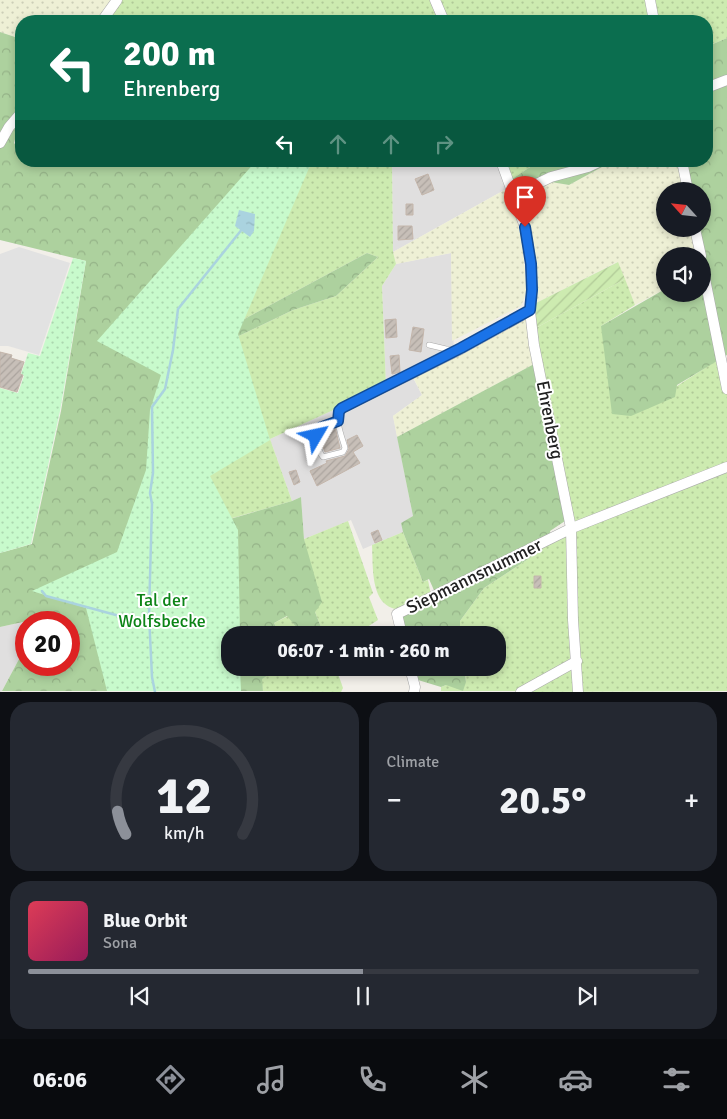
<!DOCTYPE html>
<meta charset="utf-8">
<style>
body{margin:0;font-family:Signika,sans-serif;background:#242831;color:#f1f3f6;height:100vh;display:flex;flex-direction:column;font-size:19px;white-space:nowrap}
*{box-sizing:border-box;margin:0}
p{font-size:16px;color:#9ea1a6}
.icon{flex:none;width:28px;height:28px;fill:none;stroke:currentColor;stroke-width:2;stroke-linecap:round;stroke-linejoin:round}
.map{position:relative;height:692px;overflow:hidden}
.panel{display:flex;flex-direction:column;gap:10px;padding:10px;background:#0d0f14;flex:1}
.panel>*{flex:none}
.guide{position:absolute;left:15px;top:15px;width:698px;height:152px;border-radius:20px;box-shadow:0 2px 8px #0003;background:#0b6e4f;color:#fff;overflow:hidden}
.needle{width:32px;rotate:297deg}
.buttons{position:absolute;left:656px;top:182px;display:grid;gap:10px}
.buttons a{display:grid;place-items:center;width:55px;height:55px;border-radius:50%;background:#171b24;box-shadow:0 2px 8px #0003;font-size:25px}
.speed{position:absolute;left:15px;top:611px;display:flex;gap:10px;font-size:25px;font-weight:700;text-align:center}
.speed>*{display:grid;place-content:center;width:65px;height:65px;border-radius:50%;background:#171b24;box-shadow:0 2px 8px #0003;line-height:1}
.speed .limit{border:8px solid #d22;background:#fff;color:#111}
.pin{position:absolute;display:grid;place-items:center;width:42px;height:42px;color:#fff;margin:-51px -21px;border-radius:50% 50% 50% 0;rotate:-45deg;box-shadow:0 0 5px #0007}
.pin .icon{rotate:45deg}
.me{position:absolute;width:55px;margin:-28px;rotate:54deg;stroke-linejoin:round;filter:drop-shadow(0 0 4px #0008)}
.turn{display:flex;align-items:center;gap:18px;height:105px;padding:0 25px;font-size:22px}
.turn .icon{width:65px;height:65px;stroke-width:2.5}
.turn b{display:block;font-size:35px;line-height:42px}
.lanes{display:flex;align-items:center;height:48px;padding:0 25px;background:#0003;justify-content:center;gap:25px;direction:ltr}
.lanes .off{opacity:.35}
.big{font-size:38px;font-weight:700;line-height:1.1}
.panel .card{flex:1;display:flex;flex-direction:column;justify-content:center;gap:8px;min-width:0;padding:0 18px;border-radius:20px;background:#242831}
.panel .dial{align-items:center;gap:0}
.dial svg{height:130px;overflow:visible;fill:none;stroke:#363941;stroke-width:7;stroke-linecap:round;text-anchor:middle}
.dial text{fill:#f1f3f6;stroke:none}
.song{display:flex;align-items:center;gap:15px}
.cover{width:60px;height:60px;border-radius:8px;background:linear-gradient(135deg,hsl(350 70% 55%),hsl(330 70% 35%))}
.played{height:5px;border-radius:2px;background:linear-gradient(90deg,#8c9099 50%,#363941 50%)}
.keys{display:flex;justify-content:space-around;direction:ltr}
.heat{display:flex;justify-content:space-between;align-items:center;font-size:28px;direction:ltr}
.panel .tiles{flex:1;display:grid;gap:10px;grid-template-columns:1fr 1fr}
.card:last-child{grid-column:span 2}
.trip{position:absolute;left:221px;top:626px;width:285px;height:50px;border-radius:20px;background:#171b24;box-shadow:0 2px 8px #0003;font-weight:700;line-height:50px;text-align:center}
.tabs{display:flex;height:80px;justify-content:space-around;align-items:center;background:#090b0e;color:#9ea1a6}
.tabs .icon{width:35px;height:35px}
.tabs .selected{color:#8c9099}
.tabs b{font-size:22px;color:#f1f3f6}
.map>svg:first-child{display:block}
</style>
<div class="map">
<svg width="727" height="692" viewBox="0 0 727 692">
<defs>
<pattern id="farmland-dots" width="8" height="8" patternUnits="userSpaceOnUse" patternTransform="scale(1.25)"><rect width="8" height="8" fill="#eef0d5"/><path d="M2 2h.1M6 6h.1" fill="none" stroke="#ccceb7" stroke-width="1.8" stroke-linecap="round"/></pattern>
<pattern id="grass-dots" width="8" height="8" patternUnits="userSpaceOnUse" patternTransform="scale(1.25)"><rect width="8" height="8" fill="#cdebb0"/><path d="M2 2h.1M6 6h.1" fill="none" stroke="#b0c997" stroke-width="1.8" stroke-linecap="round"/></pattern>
<pattern id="forest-crowns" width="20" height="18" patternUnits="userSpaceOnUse" patternTransform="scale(1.25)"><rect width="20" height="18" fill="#add19e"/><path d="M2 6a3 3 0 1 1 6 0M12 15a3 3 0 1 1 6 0" fill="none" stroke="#95b388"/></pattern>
<pattern id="park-dots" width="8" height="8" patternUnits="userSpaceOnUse" patternTransform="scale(1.25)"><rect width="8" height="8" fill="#c8facc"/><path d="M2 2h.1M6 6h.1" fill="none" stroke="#acd6af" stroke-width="1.8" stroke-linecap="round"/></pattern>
<pattern id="garden-furrows" width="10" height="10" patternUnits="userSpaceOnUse" patternTransform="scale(1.25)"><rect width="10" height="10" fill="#cdebb0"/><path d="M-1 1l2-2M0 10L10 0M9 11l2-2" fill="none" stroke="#b0c997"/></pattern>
<pattern id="water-ripples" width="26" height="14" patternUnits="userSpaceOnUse" patternTransform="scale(1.25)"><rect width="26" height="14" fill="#aad3df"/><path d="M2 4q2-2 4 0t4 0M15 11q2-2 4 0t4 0" fill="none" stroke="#92b5bf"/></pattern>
<pattern id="building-hatch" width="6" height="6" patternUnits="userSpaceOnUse" patternTransform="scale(1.25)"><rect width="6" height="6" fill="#c7bfb8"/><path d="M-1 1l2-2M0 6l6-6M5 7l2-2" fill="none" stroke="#aba49e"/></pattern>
</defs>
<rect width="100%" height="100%" fill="#f2efe9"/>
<!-- residential -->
<path fill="#e0dfdf" d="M392,161H497L508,188L393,252Z
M451,253L454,356L413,378L422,395L393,416L413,516L402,523L403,532L363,549L351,520L304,539L301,497L292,501L270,439L386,386L382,286L396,264Z
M42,618L39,622H26V646L2,691L0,692V627Z"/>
<!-- farmland -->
<path fill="url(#farmland-dots)" d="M0,0H120L104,21H21V39L0,32Z
M613,161H678L684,191H665V229H691L696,256H665V289L635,305L617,262L534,304L519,197L551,182L569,185Z
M508,188L522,240L527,291L521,306L452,341L451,253L396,264L393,252Z
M526,318L536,363L397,437L393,416L422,395L413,377Z"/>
<!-- grass -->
<path fill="url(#grass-dots)" d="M120,0H727V38L706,47V21H104Z
M275,161H392L393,252L396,264L382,286L386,386L270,439L292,501L167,537L224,343L293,310L336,296L378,257L367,253L207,339Z
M497,161H539L506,183Z
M625,279L635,305L601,326L677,386L719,359L727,391V691L518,692L577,658L572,527L534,329Z
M348,521L373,593L369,597L378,620L355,635H324L315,612L304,539Z
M403,532L423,582L428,580L431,595L395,609C391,608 387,606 384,603C371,590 373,562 372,545Z
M568,534L573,654L570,659L515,691H441V687L446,685L466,682L464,668H498V635H444L443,631L460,621L484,588L542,550V546Z
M288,616L303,635H280L274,623Z
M279,668H336L343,688L341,692L263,691L261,679Z"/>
<!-- forest -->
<path fill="url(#forest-crowns)" d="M0,32L21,39V125L18,128L14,143L21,151V161L49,163L51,161H275L207,339L367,253L378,257L336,296L293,310L224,343L168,537L292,501L301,497L304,539L322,602L315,612L324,635H303L287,616L274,623L280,635H230V668H279L262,679L263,691H2L26,646V665H69V622H39L41,618L0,627V553L32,544L61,411L86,261L0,240Z
M727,38V355L677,385L675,397L631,416L612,414L601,326L665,289V294H702V256L692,229H702V191H685L680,161H706V47Z
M539,161H613L569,185L551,182L516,198L506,183Z
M536,363L568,519L550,531L551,537L543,541L542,550L484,588L460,621V627L443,631L444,635H405L399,615L437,597L429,579L423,582L403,532L401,523L413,516L397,437Z
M414,668H464L466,682L463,691L446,685L441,687L418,680Z"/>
<!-- park -->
<path fill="url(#park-dots)" d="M256,161H312L238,334L270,440L210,476L238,530L240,635H230V668H240L241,691H107L86,608L32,591L117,552L146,470L150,410L161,375L97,341Z
M73,258L86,261L60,411L31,544L0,553V388L18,393L24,376L21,374L28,353L40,356Z"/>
<!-- garden -->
<path fill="url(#garden-furrows)" d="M618,262L625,279L534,329V304Z"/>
<!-- parking -->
<path fill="#e2e2e2" d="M19,247L70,263L39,355L8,346H0V254Z"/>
<!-- water -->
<path fill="url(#water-ripples)" d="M239,210L255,214L254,231L250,237L235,226Z"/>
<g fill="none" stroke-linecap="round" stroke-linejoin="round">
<!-- stream -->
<path stroke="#aad3df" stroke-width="2.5" d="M42,591L46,596L149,624
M155,692L152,677L149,615L152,504L150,493L153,473L152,407L165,389L173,350L178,309L243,228"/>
</g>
<!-- building -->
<path fill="url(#building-hatch)" stroke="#c4b6ab" d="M428,174L434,190L422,195L415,179Z
M406,204H413V215H406Z
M398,226H412L413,239L398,240Z
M396,319L397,337L386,338L385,320Z
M413,327L424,329L421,352L409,350Z
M0,352L12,355L11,358L24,362L20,374L23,375L17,392L0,387Z
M399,355L400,372L392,374L390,356Z
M335,427L340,448L325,452L321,442L323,441L321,432Z
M357,435L363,446L353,452L360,463L317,486L310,471L327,463L326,461L345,456L349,449L347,440Z
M296,470L300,482L294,485L289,472Z
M378,530L382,540L375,543L371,533Z
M534,576H541V588H534Z"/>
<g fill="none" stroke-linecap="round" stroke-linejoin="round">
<!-- service casing -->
<g stroke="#a9a9a9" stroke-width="6">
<path id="service" d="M429,345L446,349H456
M338,421L321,427L317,430C315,437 318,451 323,457L343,452L345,448C342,436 333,418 342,408"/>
</g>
<!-- minor casing -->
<g stroke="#a9a9a9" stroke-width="11">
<path id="minor" d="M435,0L444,21
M650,0L654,21
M102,21L117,0
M706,88L727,80
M0,143L9,127L21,113
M501,161L525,227L531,264L532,289L530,311L534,345L571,528L573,620L578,692
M682,161L688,191
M514,195L551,177L588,167L601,161
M695,229L701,256
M702,264L727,389
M342,408L461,349L530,311
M402,635L397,614L434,596L572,528L727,467
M410,668L415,687L414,692
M521,692L577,661"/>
</g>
<!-- service -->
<use href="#service" stroke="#fff" stroke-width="5"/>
<!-- minor -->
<use href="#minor" stroke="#fff" stroke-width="10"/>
</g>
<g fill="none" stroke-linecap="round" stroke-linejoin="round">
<!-- route casing -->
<g stroke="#114b97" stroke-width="12">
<path id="route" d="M316,436L317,430L322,427L338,421L339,411L342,408L461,348L530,310L532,290L531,264L525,227"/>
</g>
<!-- route -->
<use href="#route" stroke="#1a73e8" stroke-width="9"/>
</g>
<g text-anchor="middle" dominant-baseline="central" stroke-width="4" stroke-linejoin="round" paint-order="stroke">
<!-- street labels -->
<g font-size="18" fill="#222" stroke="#fff">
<text transform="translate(550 420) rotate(79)">Ehrenberg</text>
<text transform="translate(474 576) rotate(-26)">Siepmannsnummer</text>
</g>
<!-- park labels -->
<g font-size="18" fill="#0c8416" stroke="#fff">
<text x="162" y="600">Tal der<tspan x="162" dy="21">Wolfsbecke</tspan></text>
</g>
</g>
</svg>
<div class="buttons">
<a><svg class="needle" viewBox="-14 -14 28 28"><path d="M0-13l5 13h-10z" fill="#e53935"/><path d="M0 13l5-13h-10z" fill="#9ea1a6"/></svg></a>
<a><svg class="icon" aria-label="sound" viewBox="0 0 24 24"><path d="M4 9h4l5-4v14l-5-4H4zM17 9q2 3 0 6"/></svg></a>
</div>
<div class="speed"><div class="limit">20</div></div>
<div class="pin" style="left:525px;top:227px;background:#d93025"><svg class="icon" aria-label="arrive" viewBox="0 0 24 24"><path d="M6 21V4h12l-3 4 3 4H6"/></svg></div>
<svg class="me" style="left:316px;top:436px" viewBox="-20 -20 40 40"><path d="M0-17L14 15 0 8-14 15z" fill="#1a73e8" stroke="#fff" stroke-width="4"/></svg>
<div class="trip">06:07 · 1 min · 260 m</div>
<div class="guide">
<div class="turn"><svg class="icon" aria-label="left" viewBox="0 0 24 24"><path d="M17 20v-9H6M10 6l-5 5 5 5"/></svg><div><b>200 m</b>Ehrenberg</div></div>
<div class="lanes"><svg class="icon" aria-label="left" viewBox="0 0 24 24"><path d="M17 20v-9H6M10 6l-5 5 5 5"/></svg><svg class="icon off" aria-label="ahead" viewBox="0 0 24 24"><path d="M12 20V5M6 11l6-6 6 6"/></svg><svg class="icon off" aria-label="ahead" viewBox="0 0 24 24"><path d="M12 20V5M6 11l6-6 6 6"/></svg><svg class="icon off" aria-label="right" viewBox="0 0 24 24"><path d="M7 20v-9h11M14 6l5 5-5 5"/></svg></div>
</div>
</div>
<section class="panel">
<div class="tiles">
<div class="card dial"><svg viewBox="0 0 100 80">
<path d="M14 69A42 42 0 1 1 86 69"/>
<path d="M14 69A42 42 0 0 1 9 55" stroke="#8c9099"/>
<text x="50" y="56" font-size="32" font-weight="700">12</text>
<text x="50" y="72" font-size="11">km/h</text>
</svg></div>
<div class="card"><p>Climate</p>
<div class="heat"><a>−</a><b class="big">20.5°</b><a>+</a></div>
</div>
<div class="card">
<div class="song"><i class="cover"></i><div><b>Blue Orbit</b><p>Sona</p></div></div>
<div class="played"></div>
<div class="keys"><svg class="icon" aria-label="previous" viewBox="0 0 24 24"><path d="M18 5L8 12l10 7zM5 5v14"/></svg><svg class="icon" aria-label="pause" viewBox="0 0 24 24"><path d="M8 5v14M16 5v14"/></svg><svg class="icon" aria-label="next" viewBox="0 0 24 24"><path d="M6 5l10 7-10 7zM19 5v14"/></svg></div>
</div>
</div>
</section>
<nav class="tabs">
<b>06:06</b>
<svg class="icon selected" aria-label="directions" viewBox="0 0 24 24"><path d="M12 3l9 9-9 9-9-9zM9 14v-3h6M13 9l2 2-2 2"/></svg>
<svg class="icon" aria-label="music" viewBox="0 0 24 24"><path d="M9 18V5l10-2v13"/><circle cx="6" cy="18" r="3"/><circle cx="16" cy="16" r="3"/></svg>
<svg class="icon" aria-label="phone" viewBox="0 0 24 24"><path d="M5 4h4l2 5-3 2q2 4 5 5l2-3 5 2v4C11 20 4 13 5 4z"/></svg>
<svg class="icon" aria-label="climate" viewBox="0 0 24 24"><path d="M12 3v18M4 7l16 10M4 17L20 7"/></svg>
<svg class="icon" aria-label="car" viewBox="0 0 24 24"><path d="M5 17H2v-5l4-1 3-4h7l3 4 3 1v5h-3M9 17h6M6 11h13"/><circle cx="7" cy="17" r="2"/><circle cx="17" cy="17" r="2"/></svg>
<svg class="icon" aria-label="filters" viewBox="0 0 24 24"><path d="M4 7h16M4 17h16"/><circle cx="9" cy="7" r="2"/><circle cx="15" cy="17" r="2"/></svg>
</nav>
